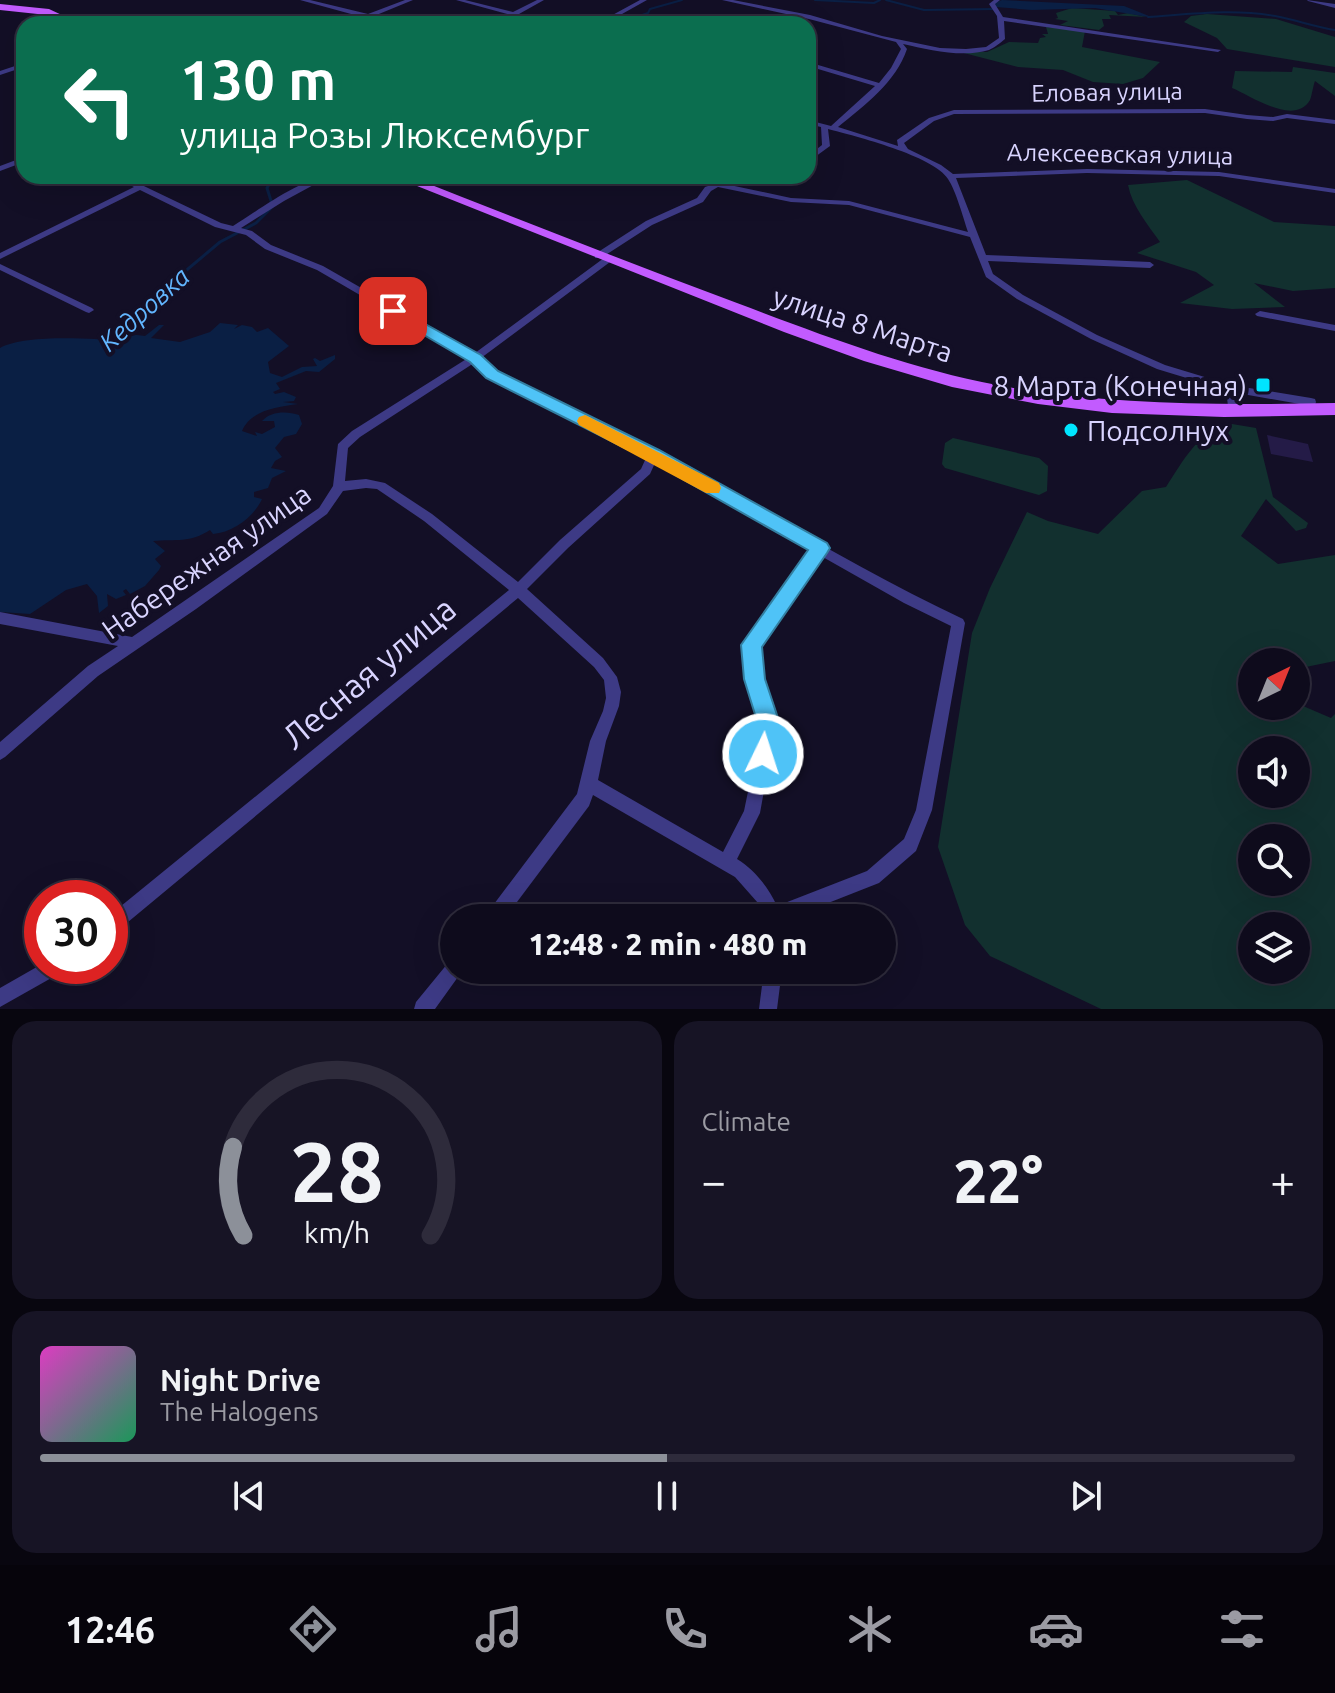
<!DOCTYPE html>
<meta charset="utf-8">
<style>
body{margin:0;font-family:Ubuntu,sans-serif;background:#171425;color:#f1f3f6;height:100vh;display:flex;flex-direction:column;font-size:30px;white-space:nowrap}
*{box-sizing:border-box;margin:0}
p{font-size:26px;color:#9b9ba3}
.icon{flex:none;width:44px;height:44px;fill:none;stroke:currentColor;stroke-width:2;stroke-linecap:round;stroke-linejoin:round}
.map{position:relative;height:1009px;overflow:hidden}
.side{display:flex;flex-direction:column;gap:12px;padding:12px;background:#08060f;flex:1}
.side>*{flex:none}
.top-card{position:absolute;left:16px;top:16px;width:800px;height:168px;border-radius:24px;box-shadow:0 8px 32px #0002,0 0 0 2px #2e2b3b;background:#0b6e4f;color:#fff;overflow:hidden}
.needle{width:52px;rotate:43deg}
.fabs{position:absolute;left:1238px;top:648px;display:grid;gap:16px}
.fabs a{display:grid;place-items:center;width:72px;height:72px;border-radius:50%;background:#0e0b1c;box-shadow:0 8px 32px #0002,0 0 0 2px #2e2b3b;font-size:40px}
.speed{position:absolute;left:24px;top:880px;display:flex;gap:16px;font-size:40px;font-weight:700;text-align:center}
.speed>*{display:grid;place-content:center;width:104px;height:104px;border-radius:50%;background:#0e0b1c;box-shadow:0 8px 32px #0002,0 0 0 2px #2e2b3b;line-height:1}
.speed .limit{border:12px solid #d22;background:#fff;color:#111}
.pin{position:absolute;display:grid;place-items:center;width:68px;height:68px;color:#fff;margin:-34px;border-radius:16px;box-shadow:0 4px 12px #0006}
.me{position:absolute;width:88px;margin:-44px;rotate:4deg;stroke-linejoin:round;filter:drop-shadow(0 0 6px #0008)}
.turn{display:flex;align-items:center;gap:28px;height:168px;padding:0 32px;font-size:36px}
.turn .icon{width:104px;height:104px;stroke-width:2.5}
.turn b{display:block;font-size:56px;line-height:68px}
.big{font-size:60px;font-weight:800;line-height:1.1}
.side .widget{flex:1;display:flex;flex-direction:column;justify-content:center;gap:12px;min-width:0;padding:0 28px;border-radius:24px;background:#171425}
.side .dial{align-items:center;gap:0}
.dial svg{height:208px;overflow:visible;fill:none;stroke:#2e2b3b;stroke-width:7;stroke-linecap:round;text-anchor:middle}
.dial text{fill:#f1f3f6;stroke:none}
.song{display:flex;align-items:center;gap:24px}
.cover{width:96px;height:96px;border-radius:12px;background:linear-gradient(135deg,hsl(310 70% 55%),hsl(150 70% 35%))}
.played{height:8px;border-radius:4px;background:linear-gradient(90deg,#8c9099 50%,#2e2b3b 50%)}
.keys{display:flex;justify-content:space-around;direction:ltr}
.heat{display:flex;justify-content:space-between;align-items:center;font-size:44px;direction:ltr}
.side .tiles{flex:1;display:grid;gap:12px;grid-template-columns:1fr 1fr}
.widget:last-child{grid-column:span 2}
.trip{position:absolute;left:440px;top:904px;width:456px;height:80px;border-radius:40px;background:#0e0b1c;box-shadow:0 8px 32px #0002,0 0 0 2px #2e2b3b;font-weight:800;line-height:80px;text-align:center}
.menu{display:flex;height:128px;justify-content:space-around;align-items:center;background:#06040b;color:#9b9ba3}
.menu .icon{width:56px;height:56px}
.menu .on{color:#8c9099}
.menu b{font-size:36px;color:#f1f3f6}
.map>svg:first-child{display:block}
</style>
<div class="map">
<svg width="1335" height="1009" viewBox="0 0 1335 1009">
<rect width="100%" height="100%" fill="#130f26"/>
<!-- green -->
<path fill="#12302f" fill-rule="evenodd" d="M1072,8L1115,11L1118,15L1128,13L1146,17L1109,15L1111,19H1102L1104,26L1099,30L1060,25L1068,21L1055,19L1058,18L1056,13Z
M1207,14L1276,19L1335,37V67L1227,49L1217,38L1184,22L1191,16Z
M1046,27L1085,31L1082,47L1160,62L1143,78L1123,84L1093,82L1063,70L1018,67L956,51L987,52L1009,42L1038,43L1040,38L1046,37L1042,34H1048Z
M1293,67L1335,73V96L1315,81C1313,86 1312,95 1310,100C1294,127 1250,95 1232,88L1235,71L1292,72Z
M1187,180L1274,222L1335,226V288L1293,291L1254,283L1285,307L1232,309L1180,303L1214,285L1196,272L1137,253L1160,242C1148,225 1132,206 1128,185Z
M1232,424L1256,428L1273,497L1308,523L1306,528L1296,531L1266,499L1241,536L1278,564L1335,555V661L1296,669V662H1252V706H1296V703L1331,718L1335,714V1009H1101L990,956L965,925L938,847L972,633L990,588L1027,512L1048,521L1098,534L1142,491L1166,487C1182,463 1200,427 1232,424ZM1252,750H1296V794H1252ZM1252,838H1296V882H1252ZM1296,926V970H1252V926Z
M953,438L1039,458L1048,466L1047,491L1039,495L945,468L942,464L945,443Z"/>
<!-- water -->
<path fill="#0a1f44" d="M1002,0L1124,6L1154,18L1095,8L1032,10L996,7L994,3Z
M154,297L129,334L145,336L159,325H164L151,338L180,342L210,332L220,323L238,325L234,329L242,325L252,327L257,332L268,328L289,346L268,362L270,373L282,377L302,367L317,366L313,359L315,358L320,361L335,355V359L319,372L306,371L276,383L280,389L273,392L275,394L284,392L296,397L294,401L283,402L298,404C277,407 251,410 242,431L257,436L255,432L262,434L275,427L274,421H262C271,411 287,411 299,415L302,424L296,434L284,437L275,448L282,457L275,461L271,468L286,471L272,478L268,488L254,492V497L262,499C253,518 233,532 213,534L210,530C190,543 176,539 153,541L165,551L155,559L161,566L159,570L145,586L130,594L126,589L123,591L126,595L116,599L107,594L108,606L99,613L97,596L87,584L66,590L30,614L0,612V348C21,336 70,338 95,339C101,339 101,341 107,339C126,334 134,310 154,297Z"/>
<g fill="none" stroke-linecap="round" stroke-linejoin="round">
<!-- stream-far1 -->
<path stroke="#0a1f44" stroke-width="2" d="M815,0L874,3L880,0
M886,0L924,10L995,9
M1148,17C1191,14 1237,8 1280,17C1299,21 1316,27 1335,30
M633,18L648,13L650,9L682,0
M620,24L627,20"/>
<!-- stream -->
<path stroke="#0a1f44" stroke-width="3" d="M272,204L267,188L274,176
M151,300L220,242L256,223L274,205"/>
</g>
<!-- building -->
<path fill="#241b47" d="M1267,435L1308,444L1313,462L1271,454Z"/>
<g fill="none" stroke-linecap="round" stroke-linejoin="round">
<!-- street -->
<path fill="#3d3a85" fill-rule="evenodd" d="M300,0H310L368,14L405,0H413L374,16L402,24C390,24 377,17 366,19C358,20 354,24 345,24L362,17Z
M456,0H465L513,12L537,0H544L519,14L543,21L540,23Z
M640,0H647L622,14L642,24H634L618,16L603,24H596Z
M722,0H733L810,15L882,36L940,48L966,49L986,47L999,38L997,16L989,4L994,0H1000L995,4L1003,17L1221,50L1218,52L1004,21L1005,39C1000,43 994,48 989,50C963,58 929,50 903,44L907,49C896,82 864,106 838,127L898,146L897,140L929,118L954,110L1205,109L1247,115L1273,117L1287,114L1335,120V124L1287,118L1273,121L1247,119L1205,113L954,114L934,121L904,143L908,149L941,165L953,174L1087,169L1219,172L1335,189V193L1219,176L1087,173L956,178L986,255L1150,262L1154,265L1150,268L988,261L993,274L1023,295L1097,335L1165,365L1231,385L1311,398L1315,399L1316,402L1315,405L1311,406L1237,393L1238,411L1237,414H1229L1226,390L1157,369L1091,339L1017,299L986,277L970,237L849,205L791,202L718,187L711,191L703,202L652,225L601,258H595V254L646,221L697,198L705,187L711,185L695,176H705L718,182L731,176H741L725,184L791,198L849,201L968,232C963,217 956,191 948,179C934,156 855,136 828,129L830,146L808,162V156L822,145L821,127L808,124V120L831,126L875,86L808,66V62L879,83L891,68L901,49L896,42L809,19Z
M1307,0L1335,4V8L1308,1Z
M24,63V67L0,75V71Z
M24,157V162L0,171V166Z
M113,176H123L221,223L233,226C256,212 304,176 330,176L284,201L241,228L252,231L271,245L323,266L475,353L604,258H610V262L481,358L496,373L650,451H657L658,455C761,508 858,570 963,619L965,623L932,810L916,851L879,883L790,918H764L758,903L735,877L593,795L589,806L505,918H485L488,912L577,794L590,741L603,711L606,698L604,680L594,667L518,598L116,932L110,935V915L509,590L424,521L377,489L366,488L343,491L327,514L196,609L98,676L5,757L0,760V742L88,666L118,646L0,624V612L132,637L319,508L333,486L338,444L352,431L468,358L317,270L265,249L246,235L215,227L140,190L0,259V253L134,187ZM474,363L488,377L646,458L641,469L560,540L518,582L432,514L385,483L366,479L345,481L348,448L360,437ZM655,463L811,550L744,645L747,679L762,724L744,811L723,852L598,780L606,741L619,706L621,692L617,677L603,658L527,589L568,548L650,474ZM821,556L904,603L951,626L916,810L904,839L867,871L777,906C768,887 755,870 737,859L760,813L776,724L761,679L758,646Z
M0,264L92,308L94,310L89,313L86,312L0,270Z
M1260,311L1335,325V331L1257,316L1255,314Z
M454,960V970H463L435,1009H414L416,1002L448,963Z
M42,964V966H65L62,972L0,1007V988Z
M764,970H782L777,1009H759Z"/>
<!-- primary -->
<path fill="#c25bff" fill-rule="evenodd" d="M0,4L49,9L81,24H68L47,15L0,10Z
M392,176H409C518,219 627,262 737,303C822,335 908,368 997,385C1109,406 1222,405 1335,403V415L1224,417L1112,413L1038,404L952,387L864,361L784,332Z"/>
</g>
<!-- route -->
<path fill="#4fc3f7" stroke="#337fa1" stroke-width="2" d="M393,306L481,355L498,371L659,450L827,543L830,548L827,553L762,647L765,679L780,724L772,762L763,765L755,762L752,754L758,724L744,679L741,645L808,550L647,459L486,378L470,362L388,314V307Z"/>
<!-- slow -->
<path fill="#f59e0b" d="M585,415L719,483L721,488L719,493H706L579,425L577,421L579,417Z"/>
<!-- markers -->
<g fill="#00e5ff" stroke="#130f26" stroke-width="3">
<rect x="1255" y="377" width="16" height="16" rx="4"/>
<circle cx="1071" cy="430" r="8"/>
</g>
<g text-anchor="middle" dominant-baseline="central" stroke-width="8" stroke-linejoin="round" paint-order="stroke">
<!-- far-street labels -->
<g font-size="24" fill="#d9d4ff" stroke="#130f26">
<text transform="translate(1107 92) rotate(-1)">Еловая улица</text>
<text transform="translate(1120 154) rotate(1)">Алексеевская улица</text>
</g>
<!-- far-water labels -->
<g font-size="26" font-style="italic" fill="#62b6ff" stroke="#130f26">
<text transform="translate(144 309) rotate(-42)">Кедровка</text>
</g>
<!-- street labels -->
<g font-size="28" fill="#d9d4ff" stroke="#130f26">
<text transform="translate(863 324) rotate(18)">улица 8 Марта</text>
<text transform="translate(206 561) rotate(-35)">Набережная улица</text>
</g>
<!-- poi labels -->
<g font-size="28" fill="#d9d4ff" stroke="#130f26" text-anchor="end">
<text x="1247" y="385">8 Марта (Конечная)</text>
<text x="1087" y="430" text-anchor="start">Подсолнух</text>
</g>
<!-- near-street labels -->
<g font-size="34" fill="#d9d4ff" stroke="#130f26">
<text transform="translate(368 672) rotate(-40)">Лесная улица</text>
</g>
</g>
</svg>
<div class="fabs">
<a><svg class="needle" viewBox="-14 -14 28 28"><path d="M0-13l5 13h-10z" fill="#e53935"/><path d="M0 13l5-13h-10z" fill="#9b9ba3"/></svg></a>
<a><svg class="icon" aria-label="sound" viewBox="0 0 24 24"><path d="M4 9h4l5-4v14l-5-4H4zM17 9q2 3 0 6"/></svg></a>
<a><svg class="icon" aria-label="search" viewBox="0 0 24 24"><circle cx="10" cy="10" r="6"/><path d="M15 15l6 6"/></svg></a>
<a><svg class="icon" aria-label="layers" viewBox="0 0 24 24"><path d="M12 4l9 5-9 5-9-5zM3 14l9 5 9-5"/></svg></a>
</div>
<div class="speed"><div class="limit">30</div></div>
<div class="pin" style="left:393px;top:311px;background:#d93025"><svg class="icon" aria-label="arrive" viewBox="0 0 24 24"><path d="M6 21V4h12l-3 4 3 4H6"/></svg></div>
<svg class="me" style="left:763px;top:754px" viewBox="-20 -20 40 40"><circle r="17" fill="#4fc3f7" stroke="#fff" stroke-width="3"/><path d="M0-11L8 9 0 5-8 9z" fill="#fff"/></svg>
<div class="trip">12:48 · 2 min · 480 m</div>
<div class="top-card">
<div class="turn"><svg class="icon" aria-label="left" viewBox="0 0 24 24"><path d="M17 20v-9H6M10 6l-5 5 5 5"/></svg><div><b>130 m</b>улица Розы Люксембург</div></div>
</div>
</div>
<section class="side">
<div class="tiles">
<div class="widget dial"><svg viewBox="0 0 100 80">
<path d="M14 69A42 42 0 1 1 86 69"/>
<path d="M14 69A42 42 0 0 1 10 35" stroke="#8c9099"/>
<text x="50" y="56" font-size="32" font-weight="700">28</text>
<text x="50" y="72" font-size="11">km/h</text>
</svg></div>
<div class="widget"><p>Climate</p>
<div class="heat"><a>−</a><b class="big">22°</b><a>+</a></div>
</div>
<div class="widget">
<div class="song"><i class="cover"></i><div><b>Night Drive</b><p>The Halogens</p></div></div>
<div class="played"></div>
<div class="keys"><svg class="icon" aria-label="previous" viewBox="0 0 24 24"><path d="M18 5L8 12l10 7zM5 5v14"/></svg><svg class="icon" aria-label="pause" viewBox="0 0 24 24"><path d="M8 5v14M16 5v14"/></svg><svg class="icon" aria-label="next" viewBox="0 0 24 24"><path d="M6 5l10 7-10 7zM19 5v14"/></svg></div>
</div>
</div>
</section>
<nav class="menu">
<b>12:46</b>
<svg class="icon on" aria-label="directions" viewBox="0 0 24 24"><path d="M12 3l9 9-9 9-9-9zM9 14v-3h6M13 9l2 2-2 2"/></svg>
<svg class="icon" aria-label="music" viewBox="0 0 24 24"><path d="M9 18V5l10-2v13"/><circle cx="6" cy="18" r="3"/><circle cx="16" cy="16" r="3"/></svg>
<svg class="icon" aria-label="phone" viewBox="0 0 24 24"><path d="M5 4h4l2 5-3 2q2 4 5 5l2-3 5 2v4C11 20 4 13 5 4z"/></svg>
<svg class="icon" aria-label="climate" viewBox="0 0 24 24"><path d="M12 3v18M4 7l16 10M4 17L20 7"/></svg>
<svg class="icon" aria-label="car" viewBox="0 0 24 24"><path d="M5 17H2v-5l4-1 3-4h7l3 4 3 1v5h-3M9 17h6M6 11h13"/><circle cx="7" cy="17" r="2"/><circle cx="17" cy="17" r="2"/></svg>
<svg class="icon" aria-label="filters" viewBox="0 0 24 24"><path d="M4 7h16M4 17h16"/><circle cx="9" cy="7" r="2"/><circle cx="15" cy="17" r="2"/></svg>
</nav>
